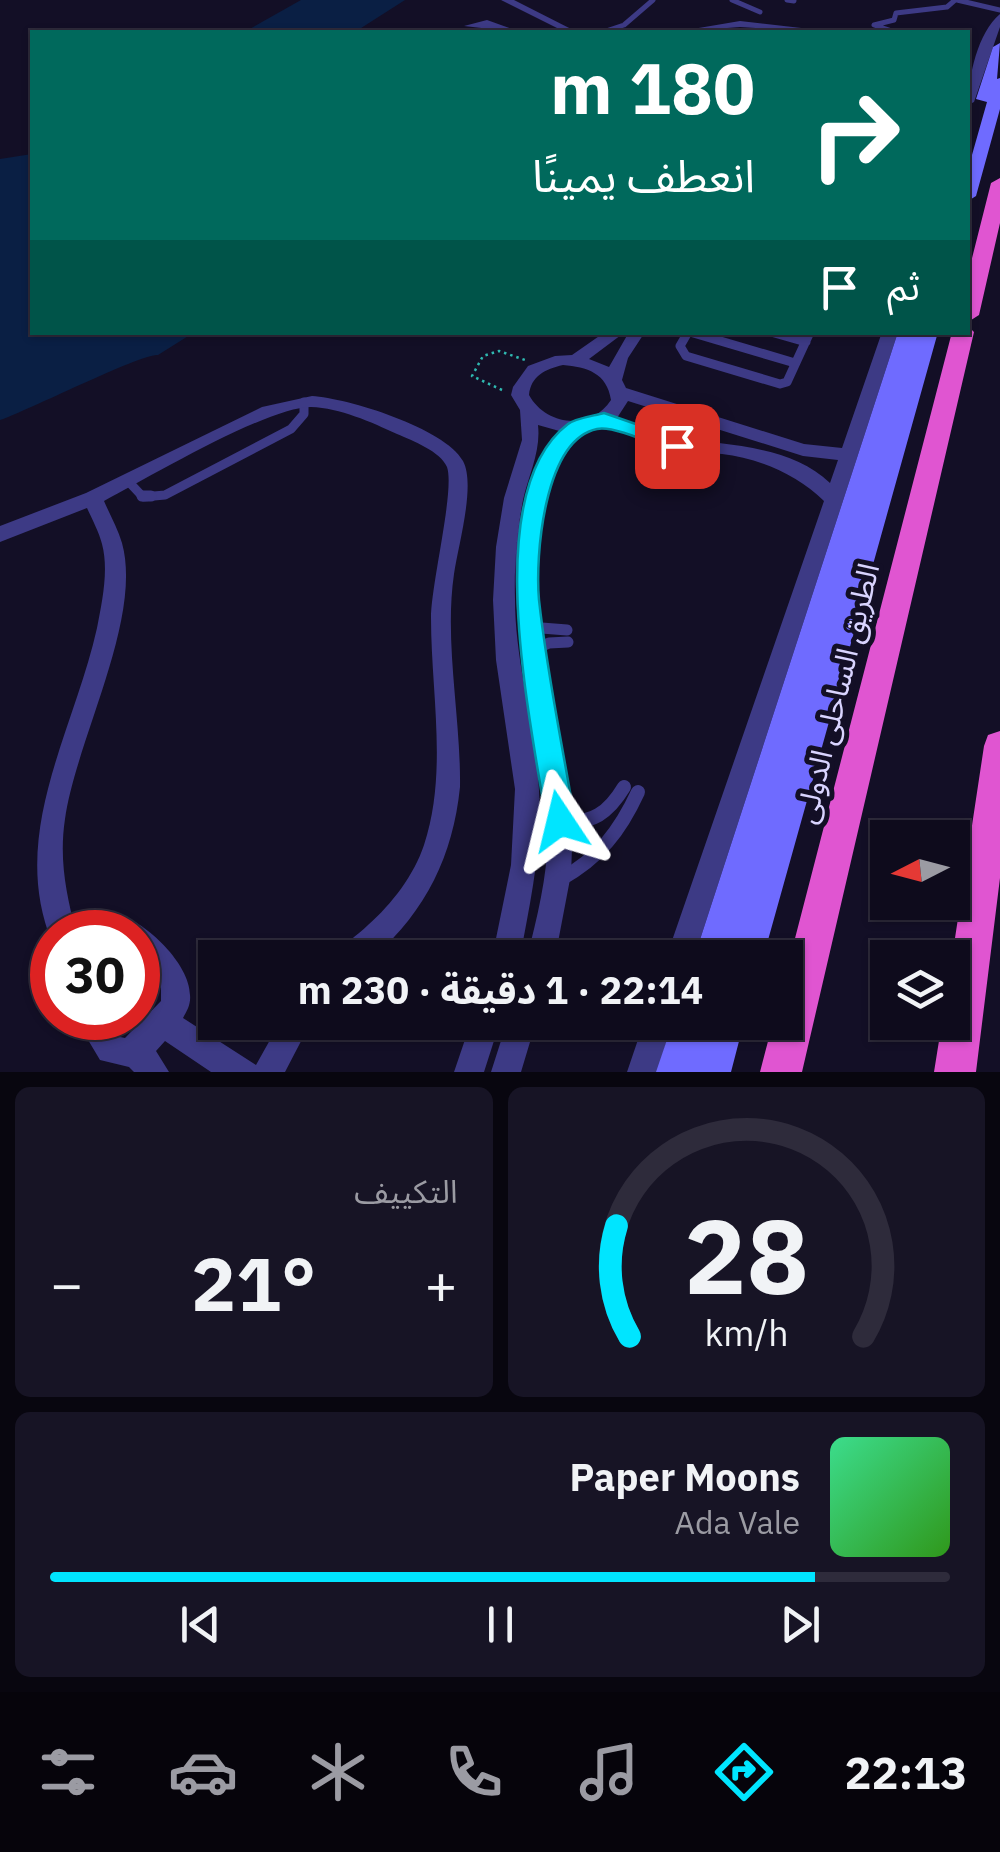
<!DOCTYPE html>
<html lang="ar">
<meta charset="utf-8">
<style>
body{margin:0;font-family:"IBM Plex Sans","Noto Sans Arabic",sans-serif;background:#171425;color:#f1f3f6;direction:rtl;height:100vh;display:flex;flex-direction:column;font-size:38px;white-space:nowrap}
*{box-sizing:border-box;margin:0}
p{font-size:32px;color:#9b9ba3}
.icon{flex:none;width:55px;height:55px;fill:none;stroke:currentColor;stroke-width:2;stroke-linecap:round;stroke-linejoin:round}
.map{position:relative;height:1072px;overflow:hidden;direction:ltr}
.drawer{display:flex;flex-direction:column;gap:15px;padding:15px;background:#08060f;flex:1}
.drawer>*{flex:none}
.hud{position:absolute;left:30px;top:30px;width:940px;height:305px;border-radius:0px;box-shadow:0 2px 8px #0004,0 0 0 2px #2e2b3b;direction:rtl;background:#00695c;color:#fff;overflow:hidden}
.needle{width:65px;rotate:264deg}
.controls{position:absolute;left:870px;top:820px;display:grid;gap:20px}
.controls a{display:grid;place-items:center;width:100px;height:100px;border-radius:0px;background:#0e0b1c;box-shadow:0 2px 8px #0004,0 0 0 2px #2e2b3b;font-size:50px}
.speed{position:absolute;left:30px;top:910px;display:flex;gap:20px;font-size:50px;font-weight:700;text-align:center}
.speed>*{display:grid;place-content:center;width:130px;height:130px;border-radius:50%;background:#0e0b1c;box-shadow:0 2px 8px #0004,0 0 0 2px #2e2b3b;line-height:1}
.speed .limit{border:15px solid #d22;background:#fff;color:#111}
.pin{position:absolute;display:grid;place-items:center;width:85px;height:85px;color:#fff;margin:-42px;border-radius:20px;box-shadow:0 5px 15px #0006}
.me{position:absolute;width:110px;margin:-55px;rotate:350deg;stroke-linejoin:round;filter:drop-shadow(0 0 8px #0008)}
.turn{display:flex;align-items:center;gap:35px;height:210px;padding:0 50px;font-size:45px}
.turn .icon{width:130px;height:130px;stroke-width:2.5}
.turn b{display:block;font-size:70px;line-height:85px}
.then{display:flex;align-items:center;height:95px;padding:0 50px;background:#0003;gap:20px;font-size:38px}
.big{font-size:75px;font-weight:700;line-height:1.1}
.drawer .widget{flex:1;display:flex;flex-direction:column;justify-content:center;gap:15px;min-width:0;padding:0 35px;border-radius:15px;background:#171425}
.drawer .dial{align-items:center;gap:0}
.dial svg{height:260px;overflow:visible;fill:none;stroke:#2e2b3b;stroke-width:7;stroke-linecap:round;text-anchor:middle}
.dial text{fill:#f1f3f6;stroke:none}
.song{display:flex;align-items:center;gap:30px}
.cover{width:120px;height:120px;border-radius:15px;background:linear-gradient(135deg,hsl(150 70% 55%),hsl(110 70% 35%))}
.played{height:10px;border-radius:5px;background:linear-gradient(90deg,#00e5ff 85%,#2e2b3b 85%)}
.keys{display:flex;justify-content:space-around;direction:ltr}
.heat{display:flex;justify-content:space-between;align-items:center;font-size:55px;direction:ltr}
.drawer .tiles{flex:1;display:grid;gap:15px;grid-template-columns:1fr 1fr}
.widget:last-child{grid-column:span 2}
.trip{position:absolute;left:198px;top:940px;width:605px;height:100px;border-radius:0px;background:#0e0b1c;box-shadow:0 2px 8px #0004,0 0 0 2px #2e2b3b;font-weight:700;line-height:100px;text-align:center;direction:rtl}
.menu{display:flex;height:160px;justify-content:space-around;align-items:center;background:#06040b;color:#9b9ba3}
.menu .icon{width:70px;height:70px}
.menu .current{color:#00e5ff}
.menu b{font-size:45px;color:#f1f3f6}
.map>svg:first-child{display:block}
</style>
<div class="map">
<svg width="1000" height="1072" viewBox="0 0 1000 1072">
<rect width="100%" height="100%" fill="#130f26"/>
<!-- water -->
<path fill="#0a1f44" d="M301,0H405L358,30H248Z
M32,154V332L193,333L158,355C144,352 27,411 0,420V159Z"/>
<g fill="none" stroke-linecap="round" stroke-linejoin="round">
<!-- path -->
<path stroke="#2fb8b0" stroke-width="2.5" stroke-dasharray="2.5 4" stroke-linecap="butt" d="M502,390L472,376L483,356L499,351L525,360"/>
<!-- service-far3 -->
<path stroke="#3d3a85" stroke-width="5" d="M732,0L760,12
M787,0L794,1
M957,0L1000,10
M606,31L624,25L653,0
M657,32H673
M895,32L874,25L894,20L896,13L947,7L955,0"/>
<!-- service-far2 -->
<path stroke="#3d3a85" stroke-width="9" d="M688,332L680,346L686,356L780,384L787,382L810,332
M690,332L795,363
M771,332L806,342
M128,481L143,497L165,495L291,429L304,414V402"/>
<!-- service-far1 -->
<path stroke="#3d3a85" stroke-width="11" d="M142,496H151
M529,627L567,630
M533,650L549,643L568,642"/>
<!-- service -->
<path stroke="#3d3a85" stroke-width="14" d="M562,821C592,825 609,812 624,787
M561,879C599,858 620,831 638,792"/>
<!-- minor -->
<path fill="#3d3a85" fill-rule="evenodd" d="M501,0H514L577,32H565Z
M1000,14V27L974,102L968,105C968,77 978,32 1000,14Z
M487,20L515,30L516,32L464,26Z
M740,21L810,29L815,32L740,27L675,32Z
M605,332H625L589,359L609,367L629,332H645L628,358L622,380L626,388L804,444L842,448L882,332H898L694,958H666L824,501C798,475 759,458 722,454C704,452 686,454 669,450C650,446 622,427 604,427C587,427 577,439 568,451C503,533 561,725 573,823L571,874L555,958H527C538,913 550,868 547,823C540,712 485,567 539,462C545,451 555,442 563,432L538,425C541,451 529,474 523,500C517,532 514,566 515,599C515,664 536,726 539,790C543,846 530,902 520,958H492L511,865L515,789L496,660L493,600L496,547L504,498L522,440L520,410L511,395L513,387L528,366L555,356L572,355ZM563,365C587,367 607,373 611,400C591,431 546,426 529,395C531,376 545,369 563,365ZM628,401L803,456L838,460L830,483C791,445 726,445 676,438C656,435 636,425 617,418Z
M312,396C347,398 445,428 463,461C476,485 458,546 454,574C444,642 461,718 460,787C453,856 426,910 375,956L337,958C343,943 357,936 368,925C392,904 414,875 424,845C448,772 431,693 431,618C431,584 455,490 447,467C440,451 413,441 397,434C371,422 340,408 311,407C267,407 148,478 104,501C110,515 118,529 122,543C143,619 76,740 65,819C59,859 66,893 76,932H52V942C8,834 74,732 97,628C102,602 109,570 102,544C99,532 92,519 87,508L0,542V526L86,493L262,407Z
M119,915C146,922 190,964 190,995C191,1004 187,1011 183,1018L256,1065L280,1022H311L285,1072H211L165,1041L156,1051L169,1072H134L129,1067L100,1060L75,1018H106L120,1037L125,1038L161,1001V988L138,960V932H93L97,922Z
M471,1022H500L484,1072H454Z
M507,1022H536L521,1072H491Z
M644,1022H673L657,1072H627Z"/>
<!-- secondary -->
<path fill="#6f6bff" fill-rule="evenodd" d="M1000,43L997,79L1000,78V109L976,196L968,201V169L987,102L976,99L993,47Z
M898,332H938L763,958H694Z
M673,1022H744L731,1072H656Z"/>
<!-- trunk -->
<path fill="#e055d1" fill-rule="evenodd" d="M1000,178V223L979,315L968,322V274L991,183Z
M968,326L974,332L802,1072H760L773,1022H785V977L952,332H968Z
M1000,731V878L976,1072H934L942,1022H952V958L984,746L988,735Z"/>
</g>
<!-- route -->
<path fill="#00e5ff" stroke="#0095a6" stroke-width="2.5" d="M604,413L685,441L688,446L677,453C658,447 615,425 597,429C544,440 535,556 539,600C547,674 563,748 575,821L570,831L560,835L550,831L546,821C532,724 478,492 568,424C576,418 593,416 604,413Z"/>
<g text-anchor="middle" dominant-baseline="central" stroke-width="10" stroke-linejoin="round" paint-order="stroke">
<!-- street labels -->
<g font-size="30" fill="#d9d4ff" stroke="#130f26">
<text transform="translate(836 693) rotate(-76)">الطريق الساحلى الدولى</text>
</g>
</g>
</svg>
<div class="controls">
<a><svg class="needle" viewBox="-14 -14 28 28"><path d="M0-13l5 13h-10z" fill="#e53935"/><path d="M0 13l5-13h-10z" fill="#9b9ba3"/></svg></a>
<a><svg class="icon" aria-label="layers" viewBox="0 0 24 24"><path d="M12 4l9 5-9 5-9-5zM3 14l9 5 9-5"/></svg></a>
</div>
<div class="speed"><div class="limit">30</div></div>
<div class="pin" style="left:677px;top:446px;background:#d93025"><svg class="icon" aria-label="arrive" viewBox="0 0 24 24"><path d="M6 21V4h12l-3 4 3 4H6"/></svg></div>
<svg class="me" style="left:560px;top:821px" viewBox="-20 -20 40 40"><path d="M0-17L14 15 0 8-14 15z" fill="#00e5ff" stroke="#fff" stroke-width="4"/></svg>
<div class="trip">22:14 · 1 دقيقة · 230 m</div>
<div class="hud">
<div class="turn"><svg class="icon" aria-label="right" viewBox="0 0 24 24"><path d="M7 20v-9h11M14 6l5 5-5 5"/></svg><div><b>180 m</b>انعطف يمينًا</div></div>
<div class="then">ثم<svg class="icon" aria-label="arrive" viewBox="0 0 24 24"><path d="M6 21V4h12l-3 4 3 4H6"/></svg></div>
</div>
</div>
<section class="drawer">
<div class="tiles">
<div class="widget dial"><svg viewBox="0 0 100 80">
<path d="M14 69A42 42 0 1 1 86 69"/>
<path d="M14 69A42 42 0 0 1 10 35" stroke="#00e5ff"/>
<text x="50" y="56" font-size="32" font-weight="700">28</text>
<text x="50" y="72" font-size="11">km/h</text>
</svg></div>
<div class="widget"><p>التكييف</p>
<div class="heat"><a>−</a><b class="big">21°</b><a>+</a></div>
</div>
<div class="widget">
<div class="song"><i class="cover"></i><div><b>Paper Moons</b><p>Ada Vale</p></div></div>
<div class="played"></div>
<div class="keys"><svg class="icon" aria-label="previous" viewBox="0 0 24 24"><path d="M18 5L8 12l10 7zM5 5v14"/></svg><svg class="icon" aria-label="pause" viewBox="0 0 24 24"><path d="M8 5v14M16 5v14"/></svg><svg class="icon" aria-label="next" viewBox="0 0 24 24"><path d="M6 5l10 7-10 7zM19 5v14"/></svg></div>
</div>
</div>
</section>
<nav class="menu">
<b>22:13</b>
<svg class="icon current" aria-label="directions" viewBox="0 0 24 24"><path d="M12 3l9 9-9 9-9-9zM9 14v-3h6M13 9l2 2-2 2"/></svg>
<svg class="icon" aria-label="music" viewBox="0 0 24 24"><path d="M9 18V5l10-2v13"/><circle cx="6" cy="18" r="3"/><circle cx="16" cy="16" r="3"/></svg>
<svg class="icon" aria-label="phone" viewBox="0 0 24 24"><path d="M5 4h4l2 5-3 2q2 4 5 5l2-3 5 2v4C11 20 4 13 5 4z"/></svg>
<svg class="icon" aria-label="climate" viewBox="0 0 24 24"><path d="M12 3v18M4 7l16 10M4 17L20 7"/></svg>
<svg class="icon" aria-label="car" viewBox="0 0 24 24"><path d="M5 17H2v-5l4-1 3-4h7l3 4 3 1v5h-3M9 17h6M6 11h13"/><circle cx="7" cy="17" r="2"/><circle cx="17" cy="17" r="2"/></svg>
<svg class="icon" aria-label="filters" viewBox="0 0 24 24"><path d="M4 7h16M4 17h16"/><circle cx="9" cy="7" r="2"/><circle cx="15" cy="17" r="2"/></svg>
</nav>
